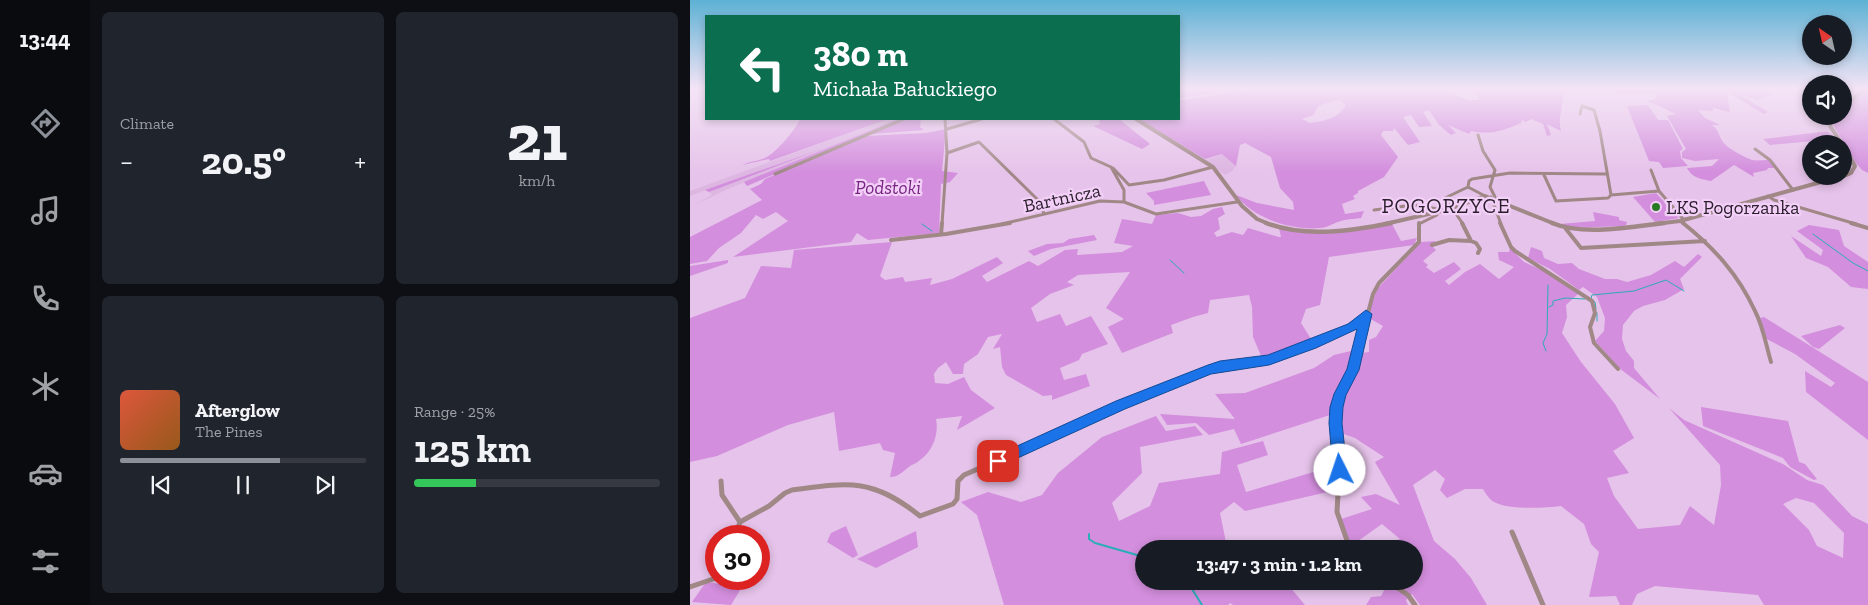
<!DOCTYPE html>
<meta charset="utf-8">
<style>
body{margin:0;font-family:"Zilla Slab",serif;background:#20242c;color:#f1f3f6;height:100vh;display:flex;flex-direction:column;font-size:19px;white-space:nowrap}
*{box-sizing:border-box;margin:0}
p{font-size:16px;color:#9ea1a6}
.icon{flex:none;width:28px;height:28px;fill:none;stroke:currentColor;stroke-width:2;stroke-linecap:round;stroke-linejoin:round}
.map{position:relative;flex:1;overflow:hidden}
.side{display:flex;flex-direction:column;gap:12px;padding:12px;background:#0d0f14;width:600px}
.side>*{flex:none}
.guide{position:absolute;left:15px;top:15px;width:475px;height:105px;border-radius:0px;box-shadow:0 2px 8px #0003;background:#0b6e4f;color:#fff;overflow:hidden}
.needle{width:32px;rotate:326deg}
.buttons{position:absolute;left:1112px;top:15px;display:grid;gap:10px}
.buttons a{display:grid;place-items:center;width:50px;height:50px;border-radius:50%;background:#171b24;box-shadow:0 2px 8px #0003;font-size:25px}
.speed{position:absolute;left:15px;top:525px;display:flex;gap:10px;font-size:25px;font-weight:700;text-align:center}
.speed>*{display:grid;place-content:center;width:65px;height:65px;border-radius:50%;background:#171b24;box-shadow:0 2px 8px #0003;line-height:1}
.speed .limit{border:8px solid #d22;background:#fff;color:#111}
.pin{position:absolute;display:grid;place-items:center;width:42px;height:42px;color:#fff;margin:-21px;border-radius:10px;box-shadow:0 2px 8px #0006}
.me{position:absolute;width:55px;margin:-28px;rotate:356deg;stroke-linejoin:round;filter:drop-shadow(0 0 4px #0008)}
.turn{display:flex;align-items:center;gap:18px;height:105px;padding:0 25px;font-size:22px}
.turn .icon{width:65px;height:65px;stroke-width:2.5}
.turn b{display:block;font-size:35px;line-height:42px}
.big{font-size:38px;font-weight:700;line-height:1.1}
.side .tile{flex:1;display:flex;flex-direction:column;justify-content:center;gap:8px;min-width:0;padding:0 18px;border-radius:8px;background:#20242c}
.side .dial{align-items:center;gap:0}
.dial b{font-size:65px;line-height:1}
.song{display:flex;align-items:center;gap:15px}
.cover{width:60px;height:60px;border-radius:8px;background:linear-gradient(135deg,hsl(10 70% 55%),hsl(30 70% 35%))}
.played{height:5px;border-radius:2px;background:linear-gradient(90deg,#8c9099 65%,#363941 65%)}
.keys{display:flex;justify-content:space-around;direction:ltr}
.heat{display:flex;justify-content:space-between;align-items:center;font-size:28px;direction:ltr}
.charge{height:8px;border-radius:4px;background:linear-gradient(90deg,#34c759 25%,#363941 0)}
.side .tiles{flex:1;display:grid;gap:12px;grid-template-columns:repeat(2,1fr)}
.trip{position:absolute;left:445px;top:540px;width:288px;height:50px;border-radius:25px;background:#171b24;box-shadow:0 2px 8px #0003;font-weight:700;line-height:50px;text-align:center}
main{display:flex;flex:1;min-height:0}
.menu{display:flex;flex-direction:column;width:90px;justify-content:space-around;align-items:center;background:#090b0e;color:#9ea1a6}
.menu .icon{width:35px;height:35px}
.menu .current{color:#8c9099}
.menu b{font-size:22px;color:#f1f3f6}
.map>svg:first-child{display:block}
</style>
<main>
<nav class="menu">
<b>13:44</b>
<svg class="icon current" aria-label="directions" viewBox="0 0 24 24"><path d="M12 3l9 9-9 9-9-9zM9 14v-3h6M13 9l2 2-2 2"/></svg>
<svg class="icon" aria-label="music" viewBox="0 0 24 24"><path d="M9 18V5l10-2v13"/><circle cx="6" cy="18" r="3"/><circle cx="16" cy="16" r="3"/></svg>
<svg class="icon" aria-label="phone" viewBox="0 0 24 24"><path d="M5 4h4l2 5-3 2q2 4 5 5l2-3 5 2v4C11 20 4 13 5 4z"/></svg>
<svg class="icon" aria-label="climate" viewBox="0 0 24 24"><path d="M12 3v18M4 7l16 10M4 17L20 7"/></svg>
<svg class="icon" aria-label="car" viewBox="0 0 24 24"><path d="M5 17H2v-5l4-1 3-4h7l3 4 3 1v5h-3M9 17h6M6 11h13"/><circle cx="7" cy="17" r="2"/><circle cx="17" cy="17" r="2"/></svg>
<svg class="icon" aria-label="filters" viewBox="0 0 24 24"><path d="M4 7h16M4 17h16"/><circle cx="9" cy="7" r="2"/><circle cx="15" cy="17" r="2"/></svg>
</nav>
<section class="side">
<div class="tiles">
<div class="tile"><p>Climate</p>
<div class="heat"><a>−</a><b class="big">20.5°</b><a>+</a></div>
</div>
<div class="tile dial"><b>21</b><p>km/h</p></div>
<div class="tile">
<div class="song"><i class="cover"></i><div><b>Afterglow</b><p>The Pines</p></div></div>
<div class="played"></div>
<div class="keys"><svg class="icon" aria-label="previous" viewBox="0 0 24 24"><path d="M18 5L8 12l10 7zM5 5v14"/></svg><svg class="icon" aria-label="pause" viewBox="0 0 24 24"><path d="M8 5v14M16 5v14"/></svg><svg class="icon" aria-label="next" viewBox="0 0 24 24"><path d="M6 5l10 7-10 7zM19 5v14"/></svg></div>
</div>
<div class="tile"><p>Range · 25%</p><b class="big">125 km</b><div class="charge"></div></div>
</div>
</section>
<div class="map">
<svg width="1178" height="605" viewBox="0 0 1178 605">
<rect width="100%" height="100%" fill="#e6c3ea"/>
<!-- built -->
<path fill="#ddb6e2" d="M198,119H208L38,189L0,207L22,195L19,192L29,188L27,186L0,196V191Z
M533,154L546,166L542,171L535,175L516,160Z"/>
<!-- green -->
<path fill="#d38edd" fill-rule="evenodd" d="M489,88H561L489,98Z
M573,88H761L755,91L778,100H789L784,88H873C875,103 867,117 871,131L857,124L861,135L857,136L853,124L841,119L836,122L832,120L831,123C813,131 800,135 781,131L779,134L758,125L766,133L761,135L749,125L739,110L733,112L742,126L729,127L721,115L713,117L730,142L718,145L704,128L703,131H693L691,135L708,157L694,177L668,191V193L663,196L665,199L652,204L655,214L674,211L671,218C664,219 655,219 648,222C642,224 636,228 630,228C601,231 563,218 546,195L567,203L604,210L603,202L590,188L581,157L555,143L550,145L546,166L532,154L515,159L449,119H489V100ZM649,100L656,105C648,119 634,121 620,123L612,119L624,115C628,101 637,104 649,100Z
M925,88H1073L1081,95L1067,100L1049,94L1078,112L1074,114L1037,92L1040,112L1023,108V111L1008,110L1015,118L1030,125H1022C1030,131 1028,135 1033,142C1037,148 1054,157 1062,160C1067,161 1074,160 1079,160L1086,168H1078L1077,170L1063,173L1064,177L1044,165L1021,181C1011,179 1002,178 997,168L1022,166L1029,159L1005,161L992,158V152L996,149L977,116L986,114L956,100H964L967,96L965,93L928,94Z
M1178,90V173L1172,170L1166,163L1142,123L1145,116H1154V109Z
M958,105L968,120H978L993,149L990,151L991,158L998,166L973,168L969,162L959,161L937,106Z
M110,119H198L80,161L79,159L52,165C61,161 69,161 75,158C85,154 107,128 110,119Z
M208,119H212L57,186L54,182Z
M217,119H231L230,127L234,130L180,134Z
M409,119H429L460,144L452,149L403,126L410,124Z
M256,129L252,171L268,173L260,182L251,184L249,233L178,240L167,233L161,242L43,257L98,221L86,212L73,219L66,215L51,233L29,248L17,261L0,264V237L72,200L60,189L71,184L75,179L175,136L236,133Z
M1130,132H1138L1145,139L1080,145L1073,139Z
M137,147L19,192L15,190Z
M514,181L521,195L464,205V201L456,193Z
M966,193L989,218L965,222L943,197Z
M532,207L535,214L528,218L530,229L524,233L527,237L542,232L553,235L558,228L589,237H591L589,228L621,233L702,224L711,241L727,238L724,245L639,257L630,305L616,309L611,323L623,342L580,358H572L563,337L562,307L559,295L520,300L518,313L503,317L481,325L483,333L432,353L418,327L434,319L416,308L440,272L388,275L377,282L384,285L360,294L341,308L347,322L370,314L376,326L401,316L418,344L392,354L389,360L370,368L374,380L396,374L400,386L362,400V395L353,396L316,375L312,367L310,347L303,349L312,334L298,337L288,354L274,364L273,374H263L256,362L248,368L244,374L245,383L258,384L274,377L281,390L305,408L267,430L272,416L246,419C249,434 243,451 230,460C227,463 223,464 220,466C212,472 209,477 200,477L205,453L193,450L190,443L149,451L144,412L98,425L27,456L0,462V318L55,298L71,266L101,268L104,250L202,242L190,276L195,280L213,277L215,282L242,278L240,285L262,279L307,257L313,263L292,276L297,282L339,261L348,266L375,250L388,249L387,255L432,252L443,246L424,243L432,219L462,224L466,215L488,213L501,217L511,216L523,209Z
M903,212L929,217V220L937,222L936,225L933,226L882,228L870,224L905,221Z
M1119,225L1149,230L1154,246L1178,262V289L1161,287L1138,267L1116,258L1101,236L1131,256L1133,250L1107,231Z
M404,235L407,240L361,249L344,256L338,251L357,244L373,243L379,239Z
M746,241L741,245L746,250L733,261L738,265L736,267L744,273L764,262L771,269L755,281L759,285L775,272L790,264L809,279L824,267L809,260L808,252H819L820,248L834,262L854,271L888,294L876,305L877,317L872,333L891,362L925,404L944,438L923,451L939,473L917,478L924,496L948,529L990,525L1000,506L1024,525L1031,485L1030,465L979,408L994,420L1093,464L1117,480L1133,485L1162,516L1178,524V605H1074L1068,595L965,586L947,594L942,605H930L926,596L899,597L909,552L901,544L894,524L871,506C854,508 812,511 800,499C797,496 795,492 793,489H775L757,498L750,490L755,479L745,470L723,485L744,541L765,559L781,578L797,605H730L722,594L716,600L718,605H676L681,597L691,596L699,581H724V549H679L710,539L692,524L661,546L651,519L682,509L671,497L686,494L710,505L685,462L694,457L665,438L648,432L652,393L662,378L668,356L671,353L679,352V340L686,337L693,326L677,317L687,289L731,242ZM1106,498L1124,503L1154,533L1153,558L1127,546L1119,530L1093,504Z
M841,247L852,251L854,258L868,264L882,263L889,269L915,279H927L937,282L961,275L985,261L994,267L1008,254L1012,257L990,279L994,289L975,300L953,306L944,311L933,325L932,339L936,351L944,361V368L970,399L929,368L905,341L914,331L915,318L907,297L893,287L889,290L860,269L838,258Z
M38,260V263L0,276V266Z
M1074,317L1178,382V440L1116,392L1115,371L1141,387L1145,383L1105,354L1075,338L1070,318Z
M1150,325L1155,328L1129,349L1123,347L1111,336Z
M665,350L661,369L655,383L646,394L643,414L551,444L544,429L519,435L506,423L477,425L470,414L545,419L525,394L555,393L624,368L644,355Z
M1011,407L1098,421L1109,462L1115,464L1127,479L1124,480L1100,467L1093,458L1013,426Z
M466,416L476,431L505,426L513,435L450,447L452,473L422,503L429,521L460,506L469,483L530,474L532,452L573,441L578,455L547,465L556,492L647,465L642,491L555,511L544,502L530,513L536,542L546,549H454V581H595L615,605H543L540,603L538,605H314L287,515L271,502L298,492L331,502L352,495L368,473L412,437Z
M156,526L168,555L163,558L137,542L141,533Z
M226,531L228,547L186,568L167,559Z
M16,582L52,587L41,605L2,602Z"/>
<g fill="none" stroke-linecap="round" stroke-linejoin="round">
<!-- stream-far1 -->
<path stroke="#2cadb6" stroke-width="1" d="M232,224L242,231
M1123,234L1163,263L1178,271
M480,260L494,273
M859,307L863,305V301L875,298L895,299
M906,309L905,302L901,298L902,295L944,291L976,280L994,291
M907,313V321
M856,351L853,343L857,334L858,285"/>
<!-- stream -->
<path stroke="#2cadb6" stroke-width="2" d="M399,534V539L405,543L454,557
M497,581L512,605"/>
<!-- minor-far2 -->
<path stroke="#a08886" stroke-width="3" d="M890,114L892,106L904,110L910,131L921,195L969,191
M364,119L394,142L401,158L421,167L434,190V202
M257,129L292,119
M788,135L793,151L805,170L800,187L806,199
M1065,149L1080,160L1103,190
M257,153L289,142L350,202L354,214
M423,168L439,185L474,180L523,167
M961,170L969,191L994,220
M85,174L214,119
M854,175L866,201L918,198L921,195
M778,187L779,181L782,179L820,173L916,174
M778,187L795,196
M1078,196L1084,200L1166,224
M801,197L811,224
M684,210L724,205L754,210
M990,221L994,224
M252,224L257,153L255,119
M312,224L410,201L434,202L466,214L547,202
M729,224L747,215V213
M773,224L755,198L778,187"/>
<!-- minor-far1 -->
<path stroke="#a08886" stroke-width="4" d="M810,223L821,247L825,251L902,301L905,313L900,327L904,343L928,369
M993,223C1024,248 1048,274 1065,311C1073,326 1076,345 1081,362
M1161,223L1178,228
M876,229L891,248L1015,241
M251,234L252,223
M201,240L256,234L320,223
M781,241L786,243L790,249L788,253
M742,245L759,240L781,241L772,223
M458,394L518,370L571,362L603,353L644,335L676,314
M650,394L663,369L683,294L689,283L729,242V223"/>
<!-- minor -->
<path stroke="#a08886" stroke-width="5" d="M651,392L646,423L650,457L647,512L660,549
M31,481L32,495L50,522
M50,522L79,506L95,493L102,490C160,482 182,478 230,516L263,504L267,499L268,481L274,475L462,392
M822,532L853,605
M45,536L50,522
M697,581L718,595L725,605
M0,587L26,578"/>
<!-- tertiary-far1 -->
<path stroke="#a08886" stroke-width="4" d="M1154,106L1177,88
M1141,116L1140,126L1152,144
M446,119L523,167L552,206L567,219L579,224
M1154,146L1165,166L1161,173L1154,176
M695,224L760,209L795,196L865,224
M965,224L990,221L1153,176"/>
<!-- tertiary -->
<path stroke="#a08886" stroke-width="4.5" d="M576,223C615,238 661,231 701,223
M862,223C893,236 941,227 974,223"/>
</g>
<!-- sky -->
<linearGradient id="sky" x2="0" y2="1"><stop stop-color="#5db1d4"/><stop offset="0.51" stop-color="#f4e4f6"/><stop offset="1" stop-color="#f4e4f6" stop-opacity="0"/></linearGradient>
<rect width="1178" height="173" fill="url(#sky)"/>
<!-- route -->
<path fill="#1a73e8" stroke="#114b97" d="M676,310L682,314L669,370L656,395L653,407L652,423L657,470L655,475L650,477L645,475L643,470L639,423L640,407L644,394L657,369L667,329L626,348L579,365L521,374L435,409L308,467L303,466L301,461L303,457L426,401L518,365L530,361L578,355L658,324Z"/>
<!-- markers -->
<circle fill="#287923" stroke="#f3d0f7" stroke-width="2" cx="966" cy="207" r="5"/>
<g text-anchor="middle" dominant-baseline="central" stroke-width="4.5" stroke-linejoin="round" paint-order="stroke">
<!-- park labels -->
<g font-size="19" font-style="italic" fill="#772483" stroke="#f3d0f7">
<text x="198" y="187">Podstoki</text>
</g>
<!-- street labels -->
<g font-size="19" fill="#2a1d2c" stroke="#f3d0f7">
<text transform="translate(372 198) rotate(-12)">Bartnicza</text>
</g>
<!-- poi labels -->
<g font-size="19" fill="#2a1d2c" stroke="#f3d0f7" text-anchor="start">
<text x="976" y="207">LKS Pogorzanka</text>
</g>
<!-- quarter labels -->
<g font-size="21" letter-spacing="1" fill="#2a1d2c" stroke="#f3d0f7">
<text x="756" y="205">POGORZYCE</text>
</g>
</g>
</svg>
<div class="buttons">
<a><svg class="needle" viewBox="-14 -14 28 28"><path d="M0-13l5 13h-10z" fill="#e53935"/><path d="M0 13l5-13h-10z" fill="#9ea1a6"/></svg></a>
<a><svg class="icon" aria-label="sound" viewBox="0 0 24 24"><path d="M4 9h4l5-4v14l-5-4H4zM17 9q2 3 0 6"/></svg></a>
<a><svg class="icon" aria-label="layers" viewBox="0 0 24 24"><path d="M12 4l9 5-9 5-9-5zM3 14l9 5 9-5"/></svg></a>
</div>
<div class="speed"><div class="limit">30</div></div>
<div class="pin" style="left:308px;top:461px;background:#d93025"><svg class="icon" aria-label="arrive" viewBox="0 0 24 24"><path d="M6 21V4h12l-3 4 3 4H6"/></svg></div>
<svg class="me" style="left:650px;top:470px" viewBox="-20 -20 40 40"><circle r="19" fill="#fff"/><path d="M0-13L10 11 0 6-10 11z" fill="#1a73e8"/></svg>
<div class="trip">13:47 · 3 min · 1.2 km</div>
<div class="guide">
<div class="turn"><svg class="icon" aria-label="left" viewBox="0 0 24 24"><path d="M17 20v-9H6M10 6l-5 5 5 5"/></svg><div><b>380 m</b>Michała Bałuckiego</div></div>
</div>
</div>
</main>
